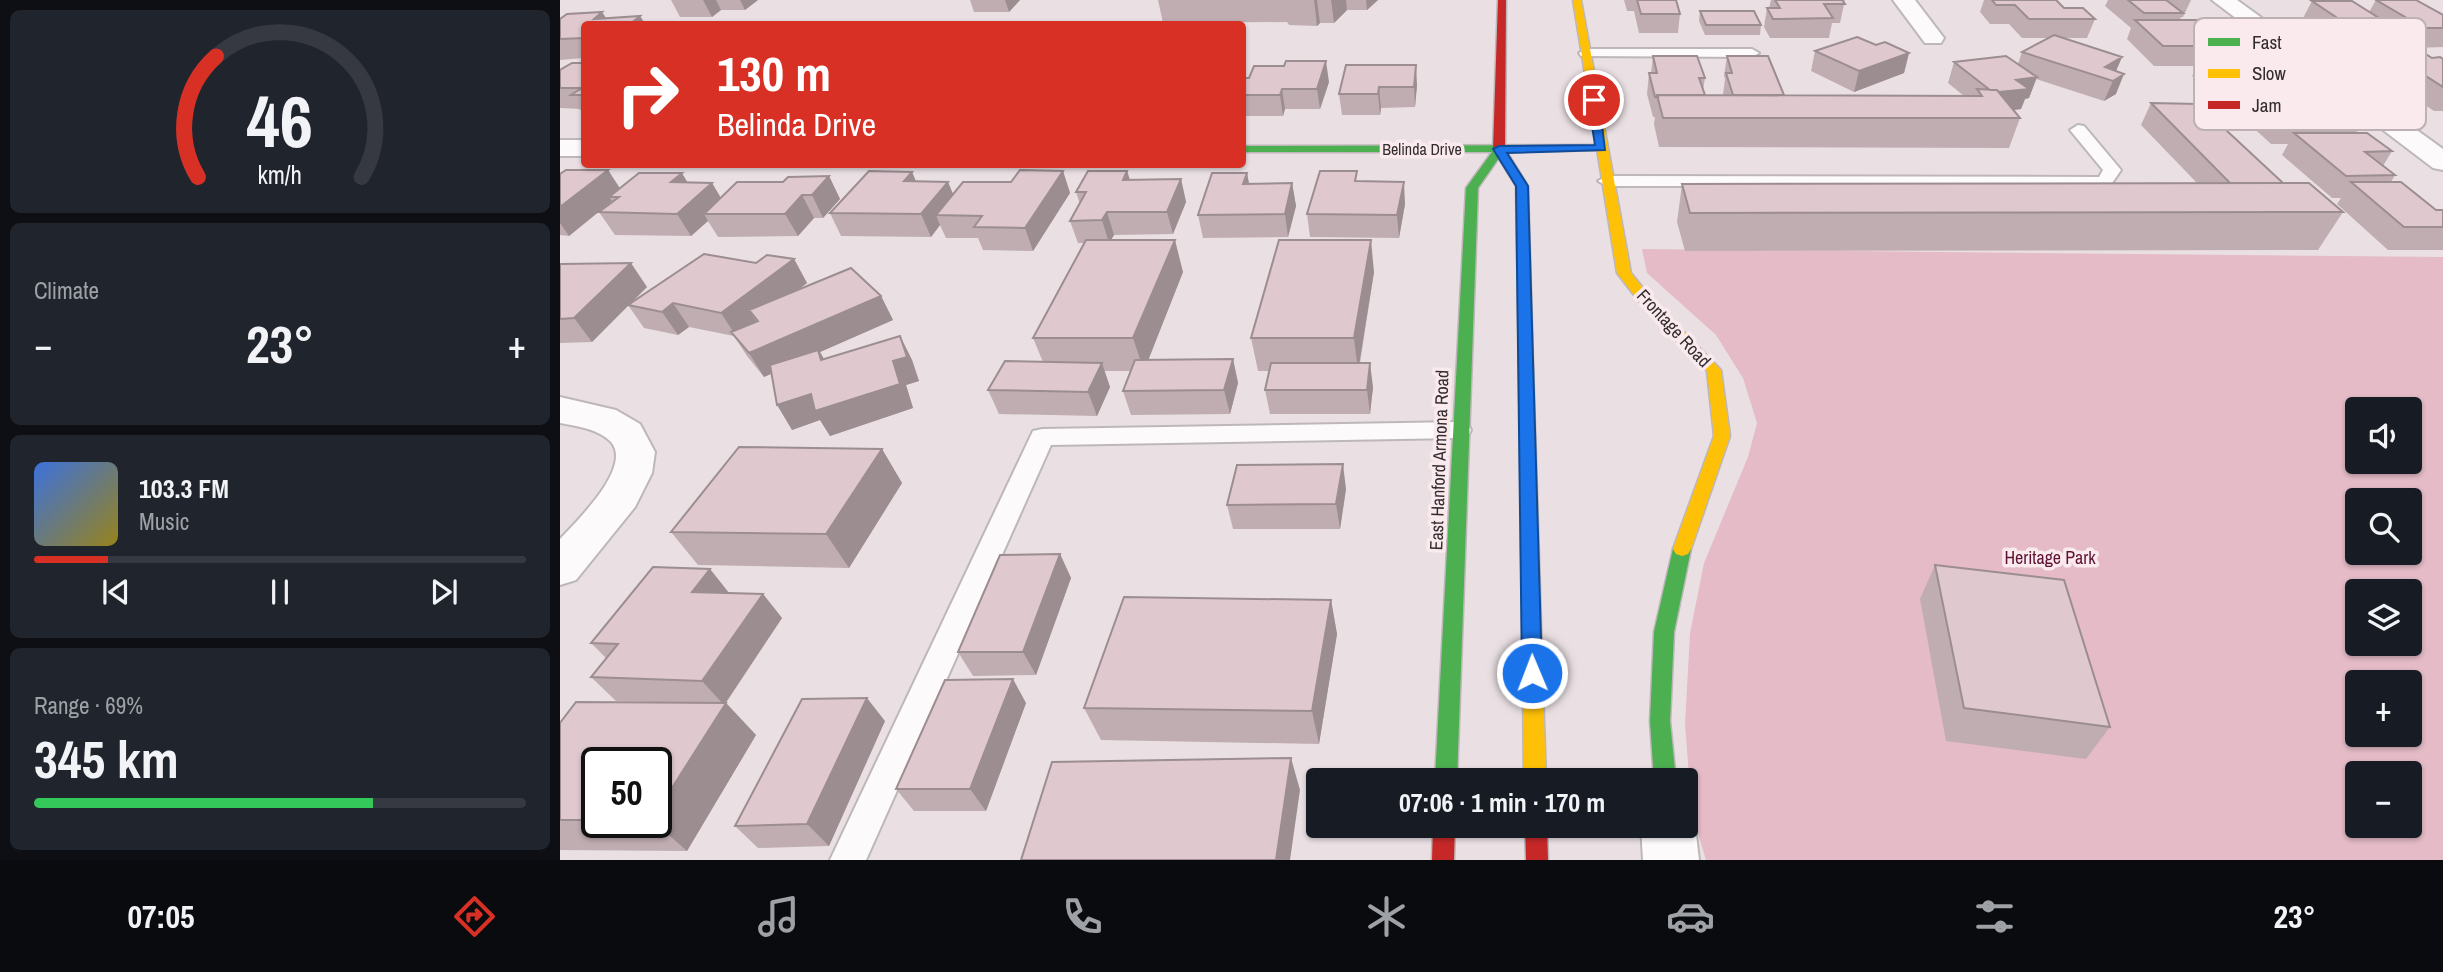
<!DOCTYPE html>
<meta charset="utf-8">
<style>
body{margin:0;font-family:"Archivo Narrow",sans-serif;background:#20242c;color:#f1f3f6;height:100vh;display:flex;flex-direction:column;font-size:26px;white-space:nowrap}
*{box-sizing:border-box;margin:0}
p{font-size:23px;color:#9ea1a6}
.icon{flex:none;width:38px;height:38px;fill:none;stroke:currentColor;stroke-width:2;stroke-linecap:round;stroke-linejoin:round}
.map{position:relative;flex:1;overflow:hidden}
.details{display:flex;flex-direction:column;gap:10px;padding:10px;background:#0d0f14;width:560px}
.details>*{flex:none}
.top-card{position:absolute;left:21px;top:21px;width:665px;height:147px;border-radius:7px;box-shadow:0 2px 5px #0004;background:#d93025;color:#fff;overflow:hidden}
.fabs{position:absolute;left:1785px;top:397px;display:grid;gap:14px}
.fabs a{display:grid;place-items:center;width:77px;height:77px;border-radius:7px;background:#171b24;box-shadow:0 2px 5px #0004;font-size:35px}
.speed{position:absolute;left:21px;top:747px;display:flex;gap:14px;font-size:35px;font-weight:700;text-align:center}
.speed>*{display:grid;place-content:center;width:91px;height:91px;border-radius:50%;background:#171b24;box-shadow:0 2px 5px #0004;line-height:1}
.speed .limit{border:4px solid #111;border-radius:10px;background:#fff;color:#111}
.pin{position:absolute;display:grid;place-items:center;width:60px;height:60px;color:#fff;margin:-30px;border:4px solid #fff;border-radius:50%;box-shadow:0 2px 7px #0007}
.me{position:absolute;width:77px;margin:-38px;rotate:359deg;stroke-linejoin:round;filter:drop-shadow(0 0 5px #0008)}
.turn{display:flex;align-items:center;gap:24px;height:147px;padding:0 21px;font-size:32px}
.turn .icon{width:91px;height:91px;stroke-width:2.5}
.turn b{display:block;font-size:49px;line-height:60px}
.big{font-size:52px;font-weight:700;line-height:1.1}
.details .widget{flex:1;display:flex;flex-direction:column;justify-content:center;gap:10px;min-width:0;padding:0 24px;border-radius:10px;background:#20242c}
.details .dial{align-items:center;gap:0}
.dial svg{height:182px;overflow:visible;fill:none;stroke:#363941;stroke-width:7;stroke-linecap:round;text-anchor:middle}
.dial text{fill:#f1f3f6;stroke:none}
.song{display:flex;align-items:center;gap:21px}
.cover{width:84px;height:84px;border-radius:10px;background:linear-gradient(135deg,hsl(220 70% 55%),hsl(50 70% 35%))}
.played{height:7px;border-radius:4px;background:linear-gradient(90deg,#d93025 15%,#363941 15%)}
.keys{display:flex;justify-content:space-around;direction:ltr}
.heat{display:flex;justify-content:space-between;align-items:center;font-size:38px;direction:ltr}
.charge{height:10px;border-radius:5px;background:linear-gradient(90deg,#34c759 69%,#363941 0)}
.trip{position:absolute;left:746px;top:768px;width:392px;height:70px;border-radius:7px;background:#171b24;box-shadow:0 2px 5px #0004;font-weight:700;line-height:70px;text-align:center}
.tab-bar{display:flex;height:112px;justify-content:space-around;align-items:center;background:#090b0e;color:#9ea1a6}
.tab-bar .icon{width:49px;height:49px}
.tab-bar .current{color:#d93025}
.tab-bar b{font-size:32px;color:#f1f3f6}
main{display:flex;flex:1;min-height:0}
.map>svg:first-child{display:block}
</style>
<main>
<section class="details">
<div class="widget dial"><svg viewBox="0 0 100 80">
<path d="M14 69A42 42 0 1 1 86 69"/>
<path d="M14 69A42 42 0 0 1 22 16" stroke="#d93025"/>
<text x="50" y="56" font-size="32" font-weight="700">46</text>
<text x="50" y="72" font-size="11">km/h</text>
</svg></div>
<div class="widget"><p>Climate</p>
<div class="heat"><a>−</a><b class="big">23°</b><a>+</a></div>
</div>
<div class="widget">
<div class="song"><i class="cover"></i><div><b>103.3 FM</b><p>Music</p></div></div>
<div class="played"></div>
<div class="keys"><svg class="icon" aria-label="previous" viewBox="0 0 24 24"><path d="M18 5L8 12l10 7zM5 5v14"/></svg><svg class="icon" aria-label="pause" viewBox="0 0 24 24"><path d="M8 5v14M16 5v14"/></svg><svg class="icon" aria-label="next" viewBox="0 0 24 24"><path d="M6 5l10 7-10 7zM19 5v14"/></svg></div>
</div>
<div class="widget"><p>Range · 69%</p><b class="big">345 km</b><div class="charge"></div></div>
</section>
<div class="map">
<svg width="1883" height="860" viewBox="0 0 1883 860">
<rect width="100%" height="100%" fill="#eae0e3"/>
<!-- green -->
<path fill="#e4bbc7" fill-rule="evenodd" d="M1082,249L1883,257V860H1146L1132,814L1125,724L1130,633L1144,563L1188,457L1197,423L1183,378L1156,335L1087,273ZM1797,410H1850V462H1797ZM1797,500H1850V553H1797ZM1797,592H1850V644H1797ZM1797,682H1850V735H1797ZM1797,774H1850V826H1797Z"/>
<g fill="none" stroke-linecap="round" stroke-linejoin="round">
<!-- lane casing -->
<g stroke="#beb7b9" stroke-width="4">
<path id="lane" d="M1026,49H1192L1199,53L1192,57L1021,56L1019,53Z
M1518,125L1524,126L1561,170L1550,186H1047L1038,181L1047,176L1539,177L1543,170L1510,130Z
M899,422L908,424L911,430L908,436L899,438L491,445L306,860H270L473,431L482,429Z"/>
</g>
<!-- street casing -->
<g stroke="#beb7b9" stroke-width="4">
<path id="street" d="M1333,0H1355L1384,38L1381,43H1365Z
M1652,0H1677L1883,149V170L1873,168Z
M0,140H24V156H0Z
M0,397L56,410L80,424L95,452L92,473L75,507L16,580L0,585V539C16,522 73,467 51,442C39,429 16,426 0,423Z
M1125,807L1135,826L1139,860H1083L1081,826H1125Z"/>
</g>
<!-- fast casing -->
<g stroke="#beb7b9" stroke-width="3">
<path id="fast" d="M1042,145L1046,146V150L943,152L918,188L897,780H875L906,188L932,152H682V146Z
M966,360L973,365L983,691L980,697L973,700L966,697L963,691L959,365Z
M1122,542L1128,544L1131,549L1114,632L1110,721L1116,780H1094L1090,721L1094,632L1113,549L1116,544Z"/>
</g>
<!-- slow casing -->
<g stroke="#beb7b9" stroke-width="3">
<path id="slow" d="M1013,0H1021L1071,273L1091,298L1161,370L1170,436L1131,549L1128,554L1122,556L1116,554L1113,549L1154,436L1147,371L1081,304L1057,273Z
M973,682L980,685L983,691L986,780H964L963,691L966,685Z"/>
</g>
<!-- jam casing -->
<g stroke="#beb7b9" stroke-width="3">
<path id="jam" d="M938,0H946L945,149L968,186L973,365L966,370L959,365L956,186L933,149Z
M873,826H895L894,860H872Z
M965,826H987L988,860H966Z"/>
</g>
<!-- lane -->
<use href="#lane" fill="#fcfafb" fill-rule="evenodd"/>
<!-- street -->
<use href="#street" fill="#fcfafb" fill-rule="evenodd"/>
<!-- fast -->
<use href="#fast" fill="#4caf50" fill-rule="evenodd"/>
<!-- slow -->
<use href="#slow" fill="#ffc107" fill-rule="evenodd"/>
<!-- jam -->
<use href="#jam" fill="#c62828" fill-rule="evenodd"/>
</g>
<!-- wall -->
<path fill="#c0adb2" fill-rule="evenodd" d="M111,0H198L185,10H161L152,17H120Z
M410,0H460L449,12H414Z
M598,0H818L807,10H787L774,23H760L757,26L729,25L727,22L603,23Z
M1064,0H1116L1120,14L1118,33H1079L1074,11H1067Z
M1211,0H1285L1280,23H1272L1269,38H1210L1204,27L1207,8H1209Z
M1424,0H1496L1504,8L1535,19L1527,38H1502L1562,57L1556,71V94L1544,101L1476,79L1469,98L1465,99L1461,109L1453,110L1460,118L1449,148L1099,147L1094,124L1095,117H1093L1087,94L1089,73H1091L1093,56L1145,78L1143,90L1145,95H1163L1165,79L1164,76L1167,56L1224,95L1404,96L1388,83L1394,62L1458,64L1462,52L1489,38H1462L1449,24H1430L1420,12Z
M1548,0H1631L1623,17H1621L1620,20L1693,46L1691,51L1722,66L1714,80L1719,83L1715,90L1752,110L1799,128L1796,133L1832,151L1823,166L1835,175L1831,182L1876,210H1883V250H1828L1777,204L1781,198H1772L1722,155L1728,144H1711L1675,111L1678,105H1666L1632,76L1637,66H1594L1567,39L1571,28L1545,6Z
M1816,0L1883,15V47L1856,48L1872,58L1883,59V111H1874L1807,66L1813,57H1795L1742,20L1752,1L1809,12Z
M1140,11L1201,25L1200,35H1145L1139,21Z
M42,12L46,18L80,16L85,24H24V58L0,60V19Z
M1316,45L1349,53L1344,73L1294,92L1251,71L1255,51Z
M24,63V116L20,109L0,108V70Z
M786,65L857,85L855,107L821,108L820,115H782L779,94Z
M682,78H689L769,82L760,109H725L723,116H682Z
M1591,103L1723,183L1783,212L1758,250L1125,251L1117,222L1122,184L1637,183L1581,125Z
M48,170L60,188L128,183H152L161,198L223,182L269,176L280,199L263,218H254L238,236L158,237L148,221L131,236L55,235L39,212L53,202L52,201L9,236L0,235V174Z
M503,171L510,193L473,251L423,250L418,238H386L380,225L371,237L281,236L270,213L352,172L356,181L388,182L393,194Z
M567,171L570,180L621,179L626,202L613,234L554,235L551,240L623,272L588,360L673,359L678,383L670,414L571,415L563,391L571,371H544L550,387L537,416L439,414L428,390L483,362L473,338L524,243H518L510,221L520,204L516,192Z
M687,173L689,184L732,183L736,206L728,237L643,238L638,215Z
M798,181L845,204L839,238L750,237L747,214Z
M234,259L247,283L236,291L321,296L333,320L260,352L264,359L340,336L352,360L359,381L346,385L353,408L270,436L260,420L232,430L211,374L204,377L187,356L174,336L129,327L118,335L84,328L68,305L32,342L0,343V264L87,287L72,302L196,263Z
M814,272L800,363L813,387L810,414H710L705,390L710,371H698L691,338Z
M322,449L342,483L289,568L138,565L111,532Z
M786,489L780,529H673L667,505Z
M500,554L511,578L476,675L413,676L398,652Z
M1375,565L1550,727L1526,759L1386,741L1360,599Z
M150,569L169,593L203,594L222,618L166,703L196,735L127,851L0,850V723L92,702L56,701L31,677L46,658L31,643ZM37,763L96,822H37Z
M771,600L777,634L759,744L541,740L524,708Z
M466,703L426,811H354L336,789Z
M325,721L269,846L198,848L175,826Z"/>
<!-- shaded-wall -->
<path fill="#9c8d91" d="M143,0H156L161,10L152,17Z
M180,0H198L185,10Z
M445,0H460L449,12Z
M754,0H757L760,23L757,26Z
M771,0H786L787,10L774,23Z
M806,0H818L807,10Z
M42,12L50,24L34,19Z
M80,16L85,24H70Z
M1349,53L1344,73L1294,92L1299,71Z
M1562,57L1553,78L1545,67Z
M766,61L769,82L760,109L757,89Z
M856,65L857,85L855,107L854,87Z
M1564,74L1556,94L1544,101L1553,81Z
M1477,77L1469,98L1465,99L1461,109L1427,114L1435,93L1456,80Z
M819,87L821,108L820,115L818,94Z
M722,89L725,109L723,116L720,95Z
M48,170L62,192L49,197L52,201L9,236L0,223V207Z
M503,171L510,193L473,251L465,228Z
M567,171L574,193L563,180Z
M352,172L361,194L344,181Z
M122,173L135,195L111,182Z
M687,173L691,195L683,184Z
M269,176L280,199L263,218L252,195Z
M621,179L626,202L613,234L607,212Z
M388,182L397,204L376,215L380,225L371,237L361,214Z
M844,182L845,204L839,238L837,215Z
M152,183L165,205L144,214L148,221L131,236L117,214Z
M732,183L736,206L728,237L725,214Z
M242,195L254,218L238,236L225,214Z
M547,212L554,235L549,243L542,220Z
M615,240L623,272L584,371L573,338Z
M811,240L814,272L798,371L794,338Z
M234,259L247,283L198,320L189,310L196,321L176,336L161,313Z
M71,263L87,287L32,342L14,318Z
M321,296L333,320L260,352L272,374L261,360L259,352L204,377L189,353Z
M113,303L129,327L118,335L102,312Z
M340,336L352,360L359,381L346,385L353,408L270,436L260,420L232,430L217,405L333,361Z
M673,359L678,383L670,414L664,390Z
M542,363L550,387L537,416L528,392Z
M810,363L813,387L810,414L807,390Z
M322,449L342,483L289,568L266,534Z
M783,464L786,489L780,529L776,504Z
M500,554L511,578L476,675L463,652Z
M150,569L169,593L132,592Z
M203,594L222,618L164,705L142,681Z
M771,600L777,634L759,744L752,711Z
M453,679L466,703L426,811L410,789Z
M307,698L325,721L269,846L247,824Z
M166,703L196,735L127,851L94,822H96V813Z
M731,758L740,790L730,860H716Z"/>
<!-- building -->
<path fill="#dfc9cf" stroke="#9c8d91" stroke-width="2" d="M1077,0H1116L1120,14H1081Z
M1215,0H1282L1285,4H1264L1273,18L1213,19L1207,8H1220Z
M1432,0H1496L1504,8H1523L1535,19H1469L1455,5H1436Z
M1568,0H1606L1623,13H1584Z
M1816,0H1856L1883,15V28H1864Z
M1752,1H1792L1849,37H1806Z
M1140,11H1194L1201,25H1146Z
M42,12L34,19L80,16L70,24H24V38L0,39V19L7,14Z
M1575,20H1640L1653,32H1675L1693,46H1603Z
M1494,35L1562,57L1545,67L1564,74L1553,81L1462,52Z
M1297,37L1316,45L1325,42L1349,53L1299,71L1255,51Z
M1819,46H1853L1872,58L1880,57L1883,59V87Z
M1093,56H1137L1145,78H1139L1145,95H1097L1098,97H1095L1089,73H1097Z
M1167,56H1208L1224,95H1173L1166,73H1172Z
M1446,56L1477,77L1456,80L1469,89L1439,92L1437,90H1430L1394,62Z
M726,61H766L757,89H722L720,95H682V78H689L694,66H724Z
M12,63H24V95H11L22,88H0V70Z
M786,65H856L854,87H819L818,94H779Z
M1417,89L1437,90L1460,118H1103L1097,95L1422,96Z
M1591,103L1638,104L1723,183H1670Z
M1734,133H1807L1832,151L1805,152L1835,175L1786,176Z
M6,170H48L0,207V174Z
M460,170L503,171L465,228L414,227L422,216L376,215L403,182H451Z
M309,171L352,172L344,181L388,182L361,214L270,213Z
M528,171H567L563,180L621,179L607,212H547L542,220L510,221L526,192H516Z
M760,171H797L795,181L844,182L837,215L747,214Z
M79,173H122L111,182L152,183L117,214L39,212L59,197H49Z
M652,173H687L683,184L732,183L725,214L638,215Z
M269,176L252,195H242L225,214H144L177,182H223L228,177Z
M1791,182H1841L1876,210H1883V227H1844Z
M1749,183L1783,212L1130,213L1122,184Z
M526,240H615L573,338H473Z
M719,240H811L794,338H691Z
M144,254L196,263L207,255L234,259L161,313L113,303L102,312L68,305Z
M71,263L14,318L0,319V264Z
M291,268L321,296L189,353L171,332L198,321L189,310Z
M340,336L347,357L333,361L340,384L255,411L251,394L217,405L210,365L258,350L261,360Z
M673,359L664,390L563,391L575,360Z
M445,361L542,363L528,392L428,390Z
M711,363H810L807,390H705Z
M179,447L322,449L266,534L111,532Z
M783,464L776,504L667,505L677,465Z
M500,554L463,652H398L440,555Z
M1375,565L1504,580L1550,727L1404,708Z
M93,567L150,569L132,592L203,594L142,681L31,677L58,644L31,643Z
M564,597L771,600L752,711L524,708Z
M453,679L410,789H336L385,680Z
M307,698L247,824L175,826L242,699Z
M16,702L166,703L96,813V763H37V820H0V723Z
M731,758L716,860H461L492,762Z"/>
<!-- route -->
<path fill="#1a73e8" stroke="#114b97" stroke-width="2" d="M1034,97L1039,100L1045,150L947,153L968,186L982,673L979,679L972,682L965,679L962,673L956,186L933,149L939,146L1035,145L1028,100Z"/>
<g text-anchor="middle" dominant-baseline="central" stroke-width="7" stroke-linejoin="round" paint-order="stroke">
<!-- far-street labels -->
<g font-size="16" fill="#332d2e" stroke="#faeaee">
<text x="862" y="149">Belinda Drive</text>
</g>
<!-- street labels -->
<g font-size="18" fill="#332d2e" stroke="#faeaee">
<text transform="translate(1114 328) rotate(47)">Frontage Road</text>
<text transform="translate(879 460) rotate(-88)">East Hanford Armona Road</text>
</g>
<!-- park labels -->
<g font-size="18" fill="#5e1132" stroke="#faeaee">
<text x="1490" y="557">Heritage Park</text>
</g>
</g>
<!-- legend -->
<rect x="1634" y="18" width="232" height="112" rx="10" fill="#faeaee" stroke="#beb1b4" stroke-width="2"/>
<rect x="1648" y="38" width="32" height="8" fill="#4caf50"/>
<rect x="1648" y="69" width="32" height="9" fill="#ffc107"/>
<rect x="1648" y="101" width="32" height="8" fill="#c62828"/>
<g font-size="19" fill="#332d2e">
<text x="1692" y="49">Fast</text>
<text x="1692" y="80">Slow</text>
<text x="1692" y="112">Jam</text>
</g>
</svg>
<div class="fabs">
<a><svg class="icon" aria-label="sound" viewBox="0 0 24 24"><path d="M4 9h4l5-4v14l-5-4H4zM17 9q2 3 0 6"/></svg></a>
<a><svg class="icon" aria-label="search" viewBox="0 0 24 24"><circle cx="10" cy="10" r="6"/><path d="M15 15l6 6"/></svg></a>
<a><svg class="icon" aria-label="layers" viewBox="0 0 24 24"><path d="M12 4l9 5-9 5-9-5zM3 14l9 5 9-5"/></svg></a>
<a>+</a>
<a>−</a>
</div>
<div class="speed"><div class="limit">50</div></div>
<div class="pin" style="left:1034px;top:100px;background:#d93025"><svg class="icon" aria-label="arrive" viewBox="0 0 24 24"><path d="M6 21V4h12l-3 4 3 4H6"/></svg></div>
<svg class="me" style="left:972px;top:673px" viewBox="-20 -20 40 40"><circle r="17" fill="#1a73e8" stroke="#fff" stroke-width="3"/><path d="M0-11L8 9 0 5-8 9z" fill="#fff"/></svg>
<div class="trip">07:06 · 1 min · 170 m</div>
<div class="top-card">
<div class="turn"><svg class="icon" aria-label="right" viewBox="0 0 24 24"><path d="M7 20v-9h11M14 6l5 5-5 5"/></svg><div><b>130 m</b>Belinda Drive</div></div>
</div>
</div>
</main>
<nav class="tab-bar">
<b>07:05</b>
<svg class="icon current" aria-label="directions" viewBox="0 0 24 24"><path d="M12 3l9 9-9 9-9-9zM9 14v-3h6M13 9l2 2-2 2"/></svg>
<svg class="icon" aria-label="music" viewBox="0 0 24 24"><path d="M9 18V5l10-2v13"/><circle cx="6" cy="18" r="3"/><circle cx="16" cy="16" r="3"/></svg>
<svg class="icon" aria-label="phone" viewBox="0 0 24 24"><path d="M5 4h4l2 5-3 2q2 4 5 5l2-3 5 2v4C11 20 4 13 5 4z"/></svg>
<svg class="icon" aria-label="climate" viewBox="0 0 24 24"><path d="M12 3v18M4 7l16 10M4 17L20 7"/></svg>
<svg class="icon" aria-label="car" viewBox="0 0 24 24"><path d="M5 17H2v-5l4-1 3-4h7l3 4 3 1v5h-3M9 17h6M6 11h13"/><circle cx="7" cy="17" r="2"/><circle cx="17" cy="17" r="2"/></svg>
<svg class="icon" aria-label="filters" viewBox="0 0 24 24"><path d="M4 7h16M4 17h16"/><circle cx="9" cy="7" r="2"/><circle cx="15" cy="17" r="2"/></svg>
<b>23°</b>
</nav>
